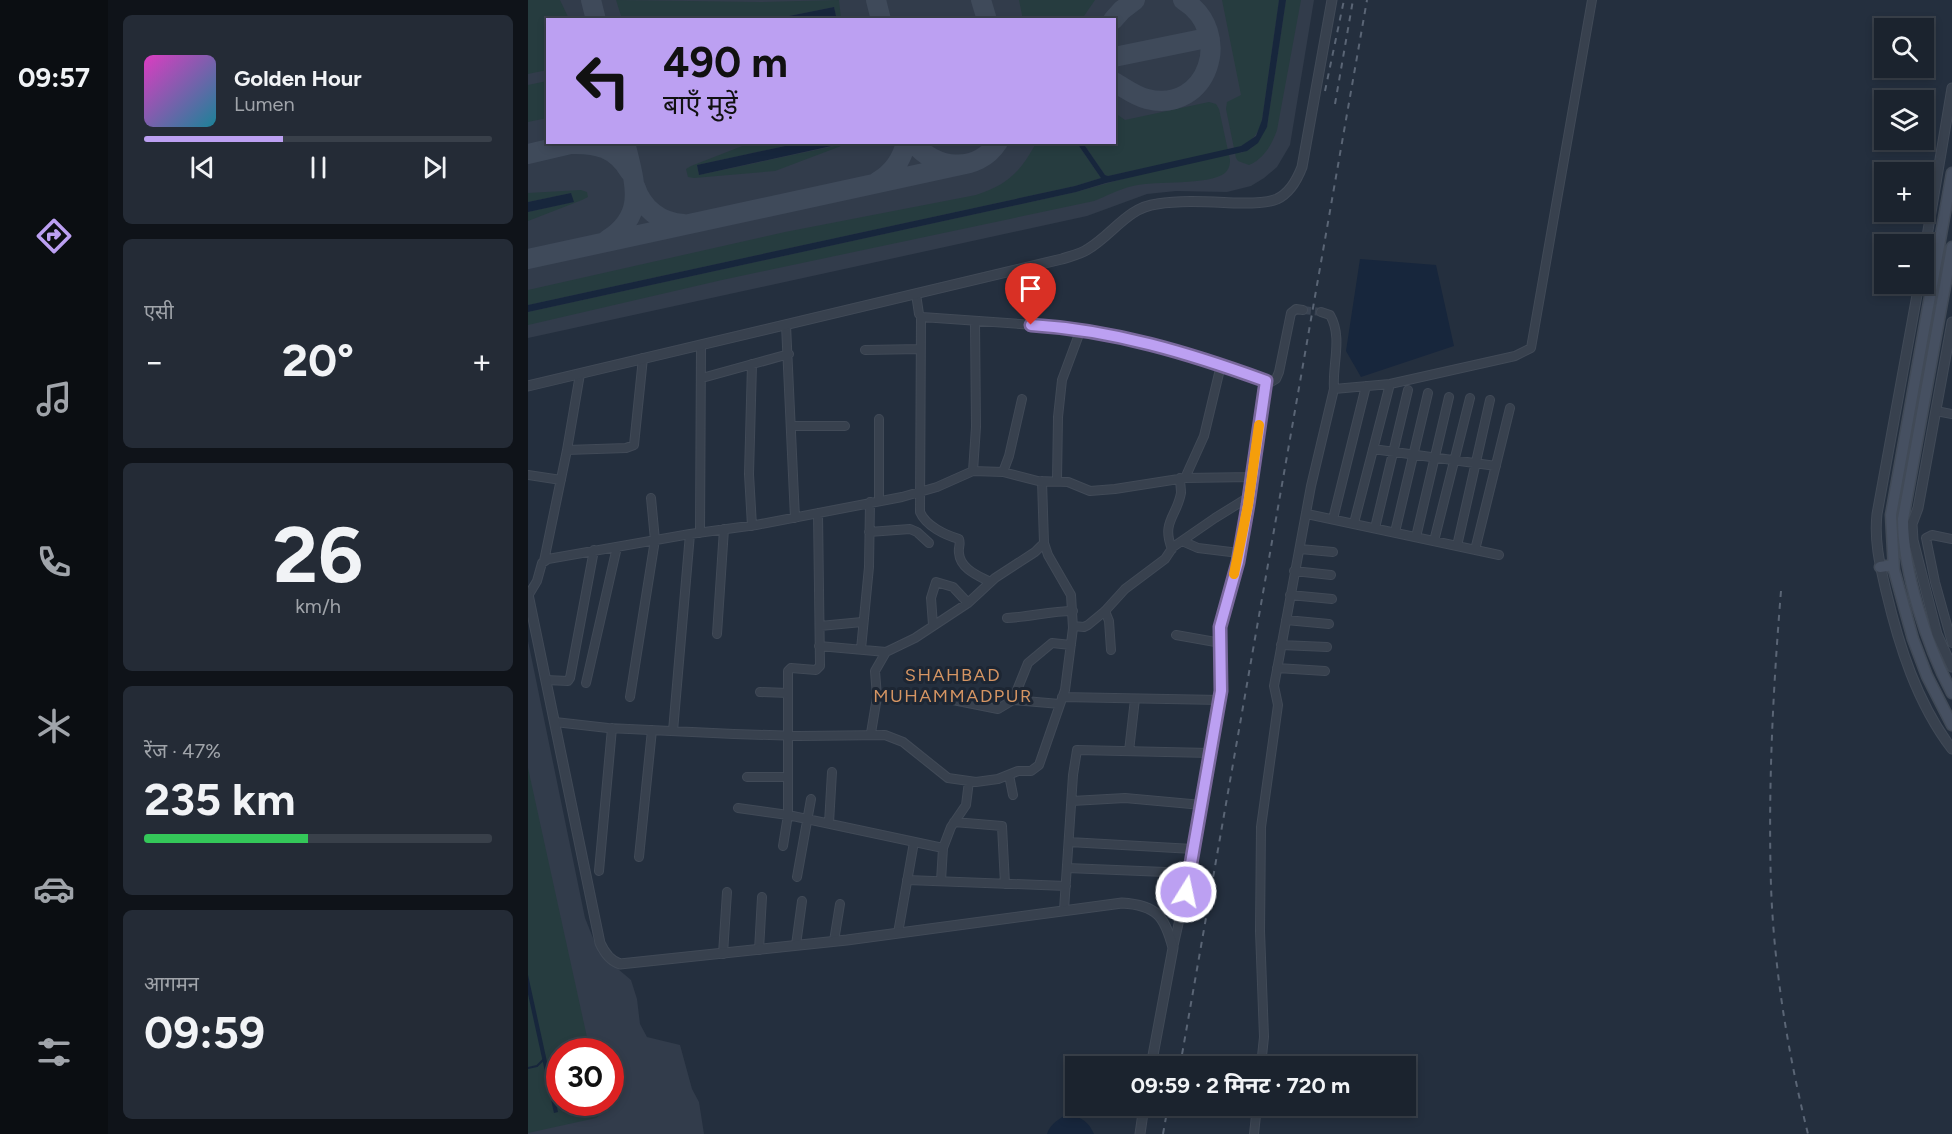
<!DOCTYPE html>
<html lang="hi">
<meta charset="utf-8">
<style>
body{margin:0;font-family:Figtree,"Noto Sans Devanagari",sans-serif;background:#242b36;color:#f1f3f6;height:100vh;display:flex;flex-direction:column;font-size:22px;white-space:nowrap}
*{box-sizing:border-box;margin:0}
p{font-size:20px;color:#a0a4aa}
.icon{flex:none;width:33px;height:33px;fill:none;stroke:currentColor;stroke-width:2;stroke-linecap:round;stroke-linejoin:round}
.map{position:relative;flex:1;overflow:hidden}
.drawer{display:flex;flex-direction:column;gap:15px;padding:15px;background:#0f1319;width:420px}
.drawer>*{flex:none}
.banner{position:absolute;left:18px;top:18px;width:570px;height:126px;border-radius:0px;box-shadow:0 3px 9px #0003,0 0 0 2px #39404a;background:#bca0f2;color:#111;overflow:hidden}
.fabs{position:absolute;left:1346px;top:18px;display:grid;gap:12px}
.fabs a{display:grid;place-items:center;width:60px;height:60px;border-radius:0px;background:#1b232e;box-shadow:0 3px 9px #0003,0 0 0 2px #39404a;font-size:30px}
.speed{position:absolute;left:18px;top:1038px;display:flex;gap:12px;font-size:30px;font-weight:700;text-align:center}
.speed>*{display:grid;place-content:center;width:78px;height:78px;border-radius:50%;background:#1b232e;box-shadow:0 3px 9px #0003,0 0 0 2px #39404a;line-height:1}
.speed .limit{border:9px solid #d22;background:#fff;color:#111}
.pin{position:absolute;display:grid;place-items:center;width:51px;height:51px;color:#fff;margin:-62px -26px;border-radius:50% 50% 50% 0;rotate:-45deg;box-shadow:0 0 6px #0007}
.pin .icon{rotate:45deg}
.me{position:absolute;width:66px;margin:-33px;rotate:10deg;stroke-linejoin:round;filter:drop-shadow(0 0 4px #0008)}
.turn{display:flex;align-items:center;gap:21px;height:126px;padding:0 18px;font-size:27px}
.turn .icon{width:78px;height:78px;stroke-width:2.5}
.turn b{display:block;font-size:42px;line-height:51px}
.big{font-size:45px;font-weight:700;line-height:1.1}
.drawer .card{flex:1;display:flex;flex-direction:column;justify-content:center;gap:9px;min-width:0;padding:0 21px;border-radius:9px;background:#242b36}
.drawer .dial{align-items:center;gap:0}
.dial b{font-size:78px;line-height:1}
.song{display:flex;align-items:center;gap:18px}
.cover{width:72px;height:72px;border-radius:9px;background:linear-gradient(135deg,hsl(310 70% 55%),hsl(190 70% 35%))}
.played{height:6px;border-radius:3px;background:linear-gradient(90deg,#bca0f2 40%,#39404a 40%)}
.keys{display:flex;justify-content:space-around;direction:ltr}
.heat{display:flex;justify-content:space-between;align-items:center;font-size:33px;direction:ltr}
.charge{height:9px;border-radius:4px;background:linear-gradient(90deg,#34c759 47%,#39404a 0)}
.trip{position:absolute;left:537px;top:1056px;width:351px;height:60px;border-radius:0px;background:#1b232e;box-shadow:0 3px 9px #0003,0 0 0 2px #39404a;font-weight:700;line-height:60px;text-align:center}
main{display:flex;flex:1;min-height:0}
.tab-bar{display:flex;flex-direction:column;width:108px;justify-content:space-around;align-items:center;background:#0b0e12;color:#a0a4aa}
.tab-bar .icon{width:42px;height:42px}
.tab-bar .active{color:#bca0f2}
.tab-bar b{font-size:27px;color:#f1f3f6}
.map>svg:first-child{display:block}
</style>
<main>
<nav class="tab-bar">
<b>09:57</b>
<svg class="icon active" aria-label="directions" viewBox="0 0 24 24"><path d="M12 3l9 9-9 9-9-9zM9 14v-3h6M13 9l2 2-2 2"/></svg>
<svg class="icon" aria-label="music" viewBox="0 0 24 24"><path d="M9 18V5l10-2v13"/><circle cx="6" cy="18" r="3"/><circle cx="16" cy="16" r="3"/></svg>
<svg class="icon" aria-label="phone" viewBox="0 0 24 24"><path d="M5 4h4l2 5-3 2q2 4 5 5l2-3 5 2v4C11 20 4 13 5 4z"/></svg>
<svg class="icon" aria-label="climate" viewBox="0 0 24 24"><path d="M12 3v18M4 7l16 10M4 17L20 7"/></svg>
<svg class="icon" aria-label="car" viewBox="0 0 24 24"><path d="M5 17H2v-5l4-1 3-4h7l3 4 3 1v5h-3M9 17h6M6 11h13"/><circle cx="7" cy="17" r="2"/><circle cx="17" cy="17" r="2"/></svg>
<svg class="icon" aria-label="filters" viewBox="0 0 24 24"><path d="M4 7h16M4 17h16"/><circle cx="9" cy="7" r="2"/><circle cx="15" cy="17" r="2"/></svg>
</nav>
<section class="drawer">
<div class="card">
<div class="song"><i class="cover"></i><div><b>Golden Hour</b><p>Lumen</p></div></div>
<div class="played"></div>
<div class="keys"><svg class="icon" aria-label="previous" viewBox="0 0 24 24"><path d="M18 5L8 12l10 7zM5 5v14"/></svg><svg class="icon" aria-label="pause" viewBox="0 0 24 24"><path d="M8 5v14M16 5v14"/></svg><svg class="icon" aria-label="next" viewBox="0 0 24 24"><path d="M6 5l10 7-10 7zM19 5v14"/></svg></div>
</div>
<div class="card"><p>एसी</p>
<div class="heat"><a>−</a><b class="big">20°</b><a>+</a></div>
</div>
<div class="card dial"><b>26</b><p>km/h</p></div>
<div class="card"><p>रेंज · 47%</p><b class="big">235 km</b><div class="charge"></div></div>
<div class="card"><p>आगमन</p><b class="big">09:59</b></div>
</section>
<div class="map">
<svg width="1424" height="1134" viewBox="0 0 1424 1134">
<rect width="100%" height="100%" fill="#242f3e"/>
<!-- airport -->
<path fill="#323c4b" fill-rule="evenodd" d="M0,0H786L762,145L749,167L736,178L723,186L699,192L648,191L619,194L559,216L0,338ZM20,20H586V142H20Z
M0,641L57,918L71,953L103,980L109,999L112,1024L119,1037L152,1045L164,1089L171,1102L176,1134H0ZM32,1052H82V1102H32Z"/>
<!-- green -->
<path fill="#263c3f" d="M0,0H32L41,19L20,20L19,70L0,74Z
M88,0L232,2L311,0L313,19H292L308,16L306,7L246,19H94Z
M491,0H567L554,19L495,20Z
M694,0H751L734,120C730,136 722,144 707,148L713,153L724,148L739,127L758,0H773L749,130C744,144 736,159 721,165L710,161L708,158L698,109L699,102L713,95Z
M19,81V118L0,122V85Z
M681,102L688,104L691,109L702,160C702,165 701,169 697,173C680,186 628,180 605,186C591,189 579,196 566,201L194,280L0,325V312L548,192L699,150L580,176L577,175L555,143L586,142L587,113L597,120Z
M222,143H271L169,165L171,175L321,143L247,171L166,178L160,177L158,169L163,166Z
M508,143H549L573,178L547,186L0,305V290L257,232L448,195C480,185 493,171 508,143Z
M53,190L59,192L60,197L54,200L0,221V212L45,202L43,193L0,202V193Z
M0,768L62,1051L32,1052V1102L73,1103L75,1113L68,1118L0,1133Z"/>
<!-- water -->
<path fill="#17263c" d="M751,0H758L739,127L730,143L719,151L578,183L548,192L0,312V305L547,186L573,178L549,143H555L577,175L580,176L713,146L728,136L734,120Z
M306,7L308,16L292,19H246Z
M271,143H317L171,175L169,165Z
M43,193L46,202L0,212V202Z
M832,259L908,265L926,346L833,377L818,351Z
M0,975L30,1112L26,1113L0,994Z
M536,1116C551,1115 560,1120 566,1134H519C522,1125 528,1121 536,1116Z"/>
<g fill="none" stroke-linecap="round" stroke-linejoin="round">
<!-- stream -->
<path stroke="#17263c" stroke-width="2" d="M0,1068L9,1066L15,1060"/>
<!-- taxiway -->
<path stroke="#3f4a5a" stroke-width="20" d="M63,0L68,20
M348,0L353,20
M453,0L459,20
M585,20L594,10L607,0
M586,57L679,38
M586,82C597,88 607,96 619,99C680,114 707,32 655,0
M385,142C407,170 449,174 470,142
M42,144C69,143 88,148 102,172
M0,154L51,142
M349,182C365,173 374,160 378,142
M107,186C114,208 132,223 156,224
M79,240C120,215 106,181 97,142
M0,259L442,163"/>
<!-- minor-tunnel -->
<path stroke="#3a4453" stroke-width="8" stroke-dasharray="8 4" stroke-linecap="butt" d="M775,310L793,312"/>
<!-- minor casing -->
<g stroke="#414a57" stroke-width="10">
<path id="minor" d="M388,294L391,314L394,317L520,326L594,336L652,351L743,382L748,379L751,372L763,313L768,309L775,310
M793,312L802,315C815,337 804,365 806,389L862,384L987,356L1003,348L1064,0
M393,316L392,512C398,526 417,535 431,539C433,545 430,547 431,553C432,569 451,576 462,582
M258,325L267,518
M337,350L392,349
M224,364L221,474L224,526
M174,378L261,354
M1408,411L1424,414
M351,419V500
M263,426H317
M845,449L968,466
M39,450L98,448L106,445L115,358
M445,471L448,427L447,322
M475,472L481,456L494,399
M0,475L33,480
M657,478L676,436L693,365
M529,480L530,417L534,380L553,329
M779,514L971,555
M805,519L838,386
M826,523L862,384
M847,528L880,390
M341,532L382,529L389,532L401,543
M867,532L900,393
M172,533L173,345
M888,537L921,397
M1424,539L1404,535L1398,538L1407,582L1424,643
M654,541L670,548L711,553
M906,541L942,398
M929,546L962,400
M644,549C633,522 649,516 653,493C653,488 652,483 652,478
M772,549L805,552
M947,550L982,408
M16,561L39,450L52,374
M766,571L803,575
M762,595L804,599
M0,596L9,581L14,563L20,559L162,534L228,525L374,497L409,487L445,471L475,472L510,481L540,482L562,491L587,489L657,478L724,477
M577,611L581,621L583,650
M479,618C502,617 522,611 545,611
M758,620L801,624
M405,625L403,598L408,582L425,587L440,603
M292,626L334,622
M545,626L556,627L560,625L577,611L597,589L637,559L645,547L687,518L721,497
M189,634L196,529
M648,635L693,643
M753,645L799,647
M291,646L358,652
M333,649L341,567L342,502
M749,668L797,671
M18,680L40,681L42,678L66,550
M58,683L89,547
M232,692L260,693
M102,697L127,540L123,498
M534,697L692,700
M425,700L470,709L485,700L532,704
M485,700L500,663L524,643L543,645
M27,722L80,728L206,734L271,736L357,735L375,742L420,778L448,782L470,779L490,771H503L511,765L537,690L545,628L543,595L520,555L516,543L514,481
M145,731L162,534
M343,733L349,697L347,671L358,652L387,638L440,603L467,578L507,552L516,543
M601,751L607,699
M481,775L485,795
M219,777H260
M544,801L597,798L674,805
M210,808L260,815L415,848
M426,822L474,826L477,884
M301,823L304,772
M541,842L665,849
M255,846L260,815V671L263,668L288,670L292,666L290,513
M111,857L124,730
M539,868L662,873
M71,871L84,728
M269,877L283,799
M379,880L538,886
M413,881L415,848L423,827L438,805L441,781
M536,910L545,775L549,750L682,753
M370,933L386,842
M306,941L312,904
M268,945L274,901
M645,948L662,873L693,691L692,627L710,562L720,505L738,381
M231,950L234,897
M195,954L199,892
M733,1066L736,1037L732,931L733,827L750,705L746,686L783,486L806,389
M726,1134L729,1106"/>
</g>
<!-- tertiary casing -->
<g stroke="#414a57" stroke-width="11">
<path id="tertiary" d="M1395,260L1424,88
M1391,284L1349,514C1346,541 1352,565 1358,591C1371,646 1389,703 1424,749
M1424,322L1390,508L1384,524L1385,540L1409,634L1424,667
M0,386L534,259C543,256 553,254 560,249C584,235 600,207 629,204C655,200 681,202 708,203C720,203 737,204 749,199C762,193 769,180 774,167L804,0
M0,594L72,943C76,952 83,961 92,964L319,940L594,903C629,905 637,917 645,948L623,1066
M612,1134L616,1106"/>
</g>
<!-- secondary casing -->
<g stroke="#414a57" stroke-width="13">
<path id="secondary" d="M1424,173L1363,515L1366,570L1385,639L1399,676L1424,725
M1424,247L1375,519C1375,572 1399,646 1424,693
M1352,567L1365,565"/>
</g>
<!-- minor -->
<use href="#minor" stroke="#38414e" stroke-width="8"/>
<!-- tertiary -->
<use href="#tertiary" stroke="#38414e" stroke-width="9"/>
<!-- secondary -->
<use href="#secondary" stroke="#465061" stroke-width="10"/>
<!-- rail -->
<path stroke="#5a6575" stroke-width="2" stroke-dasharray="6 6" stroke-linecap="butt" d="M797,91L816,0
M807,104L825,0
M1253,591C1245,689 1240,788 1243,886C1246,969 1260,1054 1280,1134
M652,1066L839,0
M635,1134L640,1106"/>
</g>
<g fill="none" stroke-linecap="round" stroke-linejoin="round">
<!-- route casing -->
<g stroke="#7a689d" stroke-width="15">
<path id="route" d="M503,325C585,330 661,353 738,381L720,505L710,562L692,627L693,691L658,892"/>
</g>
<!-- route -->
<use href="#route" stroke="#bca0f2" stroke-width="10"/>
<!-- slow -->
<path stroke="#f59e0b" stroke-width="10" d="M706,574L720,505L731,425"/>
</g>
<g text-anchor="middle" dominant-baseline="central" stroke-width="6" stroke-linejoin="round" paint-order="stroke">
<!-- neighbourhood labels -->
<g font-size="18" letter-spacing="1.5" fill="#d59563" stroke="#1d2633">
<text x="425" y="675">SHAHBAD<tspan x="425" dy="21">MUHAMMADPUR</tspan></text>
</g>
</g>
</svg>
<div class="fabs">
<a><svg class="icon" aria-label="search" viewBox="0 0 24 24"><circle cx="10" cy="10" r="6"/><path d="M15 15l6 6"/></svg></a>
<a><svg class="icon" aria-label="layers" viewBox="0 0 24 24"><path d="M12 4l9 5-9 5-9-5zM3 14l9 5 9-5"/></svg></a>
<a>+</a>
<a>−</a>
</div>
<div class="speed"><div class="limit">30</div></div>
<div class="pin" style="left:503px;top:325px;background:#d93025"><svg class="icon" aria-label="arrive" viewBox="0 0 24 24"><path d="M6 21V4h12l-3 4 3 4H6"/></svg></div>
<svg class="me" style="left:658px;top:892px" viewBox="-20 -20 40 40"><circle r="17" fill="#bca0f2" stroke="#fff" stroke-width="3"/><path d="M0-11L8 9 0 5-8 9z" fill="#fff"/></svg>
<div class="trip">09:59 · 2 मिनट · 720 m</div>
<div class="banner">
<div class="turn"><svg class="icon" aria-label="left" viewBox="0 0 24 24"><path d="M17 20v-9H6M10 6l-5 5 5 5"/></svg><div><b>490 m</b>बाएँ मुड़ें</div></div>
</div>
</div>
</main>
